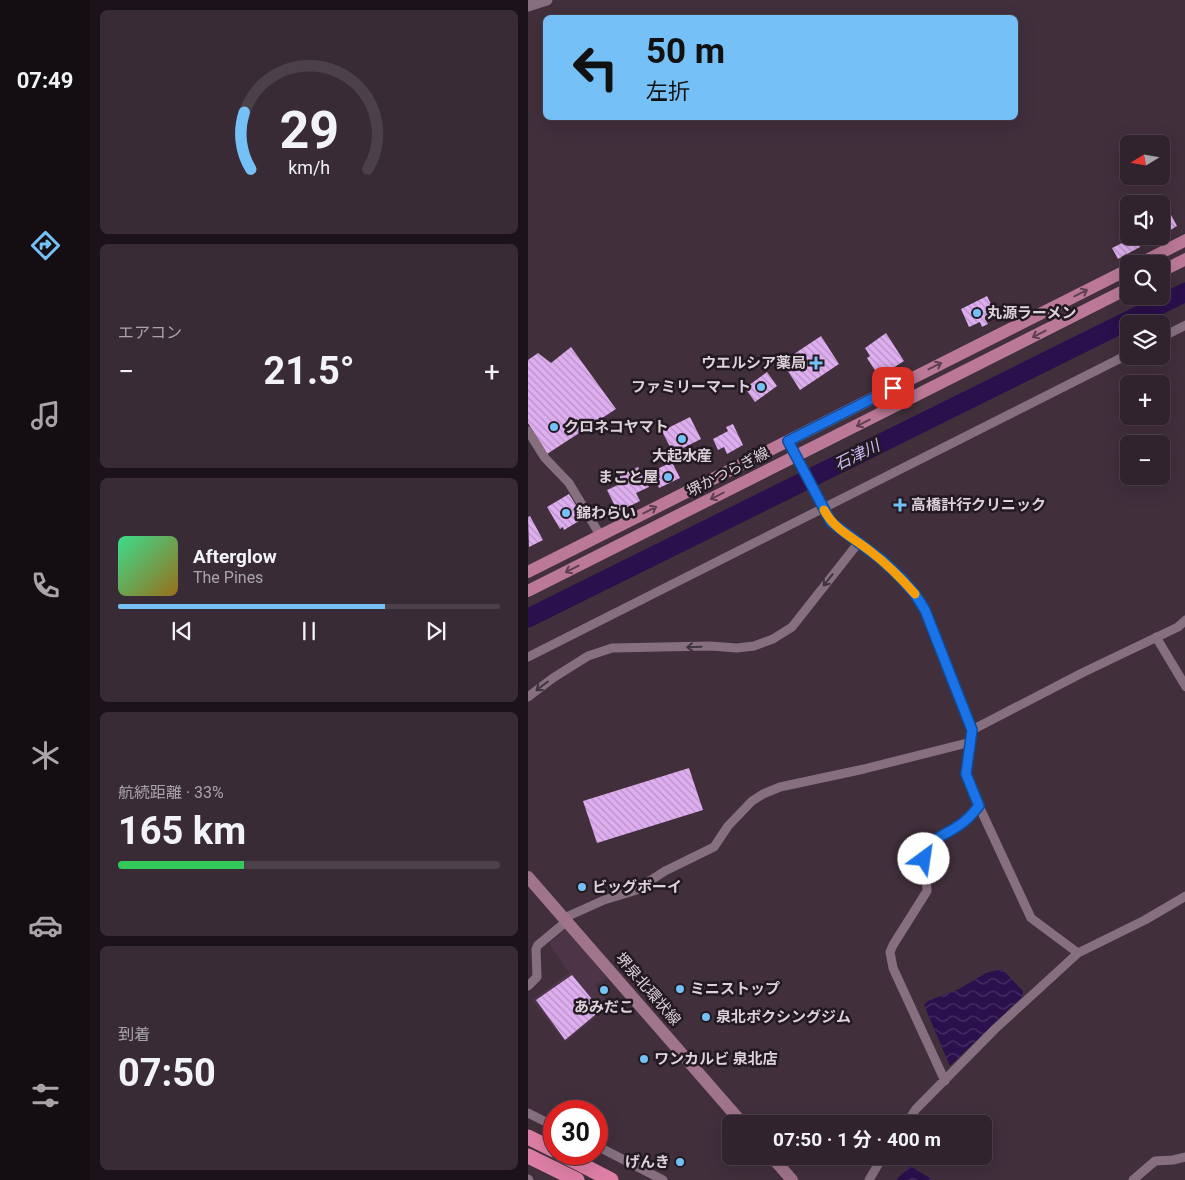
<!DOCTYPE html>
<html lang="ja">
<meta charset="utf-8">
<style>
body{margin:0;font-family:Roboto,"Noto Sans JP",sans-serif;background:#392b35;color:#f1f3f6;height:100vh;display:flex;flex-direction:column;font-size:19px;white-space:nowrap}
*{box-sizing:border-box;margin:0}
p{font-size:16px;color:#a8a4aa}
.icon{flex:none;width:28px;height:28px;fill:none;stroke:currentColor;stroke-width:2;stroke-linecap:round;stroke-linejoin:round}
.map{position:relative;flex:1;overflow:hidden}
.details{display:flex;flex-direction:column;gap:10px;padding:10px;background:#1b1319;width:438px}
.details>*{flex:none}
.hud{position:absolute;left:15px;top:15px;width:475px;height:105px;border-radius:8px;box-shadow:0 5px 20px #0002,0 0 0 1px #4c4049;background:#75c0f6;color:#111;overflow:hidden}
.needle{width:32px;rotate:259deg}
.tools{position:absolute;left:592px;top:135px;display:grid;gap:10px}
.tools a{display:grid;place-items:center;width:50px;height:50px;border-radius:8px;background:#31232d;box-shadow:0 5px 20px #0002,0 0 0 1px #4c4049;font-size:25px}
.speed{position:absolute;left:15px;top:1100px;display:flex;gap:10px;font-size:25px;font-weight:700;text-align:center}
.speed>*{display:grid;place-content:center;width:65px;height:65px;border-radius:50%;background:#31232d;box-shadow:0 5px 20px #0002,0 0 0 1px #4c4049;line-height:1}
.speed .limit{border:8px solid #d22;background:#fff;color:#111}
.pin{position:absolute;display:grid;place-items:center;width:42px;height:42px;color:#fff;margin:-21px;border-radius:10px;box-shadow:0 2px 8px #0006}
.me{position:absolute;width:55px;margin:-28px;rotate:31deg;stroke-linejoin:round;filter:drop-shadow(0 0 4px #0008)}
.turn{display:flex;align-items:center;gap:18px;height:105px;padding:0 20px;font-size:22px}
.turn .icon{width:65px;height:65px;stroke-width:2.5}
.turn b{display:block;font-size:35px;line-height:42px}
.big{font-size:38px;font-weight:700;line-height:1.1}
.details .card{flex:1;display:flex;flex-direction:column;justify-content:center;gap:8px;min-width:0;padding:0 18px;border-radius:8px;background:#392b35}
.details .dial{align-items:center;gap:0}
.dial svg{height:130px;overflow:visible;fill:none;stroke:#4c4049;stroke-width:7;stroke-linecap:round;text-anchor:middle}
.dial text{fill:#f1f3f6;stroke:none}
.song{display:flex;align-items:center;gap:15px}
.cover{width:60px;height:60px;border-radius:8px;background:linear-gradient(135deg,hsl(150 70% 55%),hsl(40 70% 35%))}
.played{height:5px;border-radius:2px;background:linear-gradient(90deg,#75c0f6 70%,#4c4049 70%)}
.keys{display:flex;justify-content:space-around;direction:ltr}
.heat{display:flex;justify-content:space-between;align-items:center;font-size:28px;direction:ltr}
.charge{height:8px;border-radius:4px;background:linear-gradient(90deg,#34c759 33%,#4c4049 0)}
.trip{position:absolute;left:194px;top:1115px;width:270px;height:50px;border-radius:8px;background:#31232d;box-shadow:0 5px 20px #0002,0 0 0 1px #4c4049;font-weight:700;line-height:50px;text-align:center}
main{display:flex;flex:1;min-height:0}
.tabs{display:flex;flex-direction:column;width:90px;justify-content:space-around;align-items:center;background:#140e12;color:#a8a4aa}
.tabs .icon{width:35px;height:35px}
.tabs .selected{color:#75c0f6}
.tabs b{font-size:22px;color:#f1f3f6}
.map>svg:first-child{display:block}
</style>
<main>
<nav class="tabs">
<b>07:49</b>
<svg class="icon selected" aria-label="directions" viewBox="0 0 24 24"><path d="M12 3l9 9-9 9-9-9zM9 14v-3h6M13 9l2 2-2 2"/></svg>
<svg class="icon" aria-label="music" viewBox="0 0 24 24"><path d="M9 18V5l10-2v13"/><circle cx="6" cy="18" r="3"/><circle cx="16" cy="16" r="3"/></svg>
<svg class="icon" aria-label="phone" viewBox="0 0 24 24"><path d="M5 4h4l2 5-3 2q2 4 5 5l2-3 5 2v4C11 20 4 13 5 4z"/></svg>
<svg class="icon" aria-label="climate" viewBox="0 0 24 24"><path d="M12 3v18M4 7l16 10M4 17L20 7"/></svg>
<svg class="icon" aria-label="car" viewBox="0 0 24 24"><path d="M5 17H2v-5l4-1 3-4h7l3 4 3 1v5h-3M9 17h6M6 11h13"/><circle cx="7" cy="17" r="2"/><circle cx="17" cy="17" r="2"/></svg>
<svg class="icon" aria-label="filters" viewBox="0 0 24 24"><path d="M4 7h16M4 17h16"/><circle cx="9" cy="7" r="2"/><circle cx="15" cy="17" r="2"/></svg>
</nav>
<section class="details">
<div class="card dial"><svg viewBox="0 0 100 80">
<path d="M14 69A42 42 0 1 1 86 69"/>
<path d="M14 69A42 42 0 0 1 10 34" stroke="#75c0f6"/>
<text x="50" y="56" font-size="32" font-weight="700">29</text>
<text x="50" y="72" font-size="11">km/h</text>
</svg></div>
<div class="card"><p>エアコン</p>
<div class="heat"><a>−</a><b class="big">21.5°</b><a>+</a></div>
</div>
<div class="card">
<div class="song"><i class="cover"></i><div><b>Afterglow</b><p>The Pines</p></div></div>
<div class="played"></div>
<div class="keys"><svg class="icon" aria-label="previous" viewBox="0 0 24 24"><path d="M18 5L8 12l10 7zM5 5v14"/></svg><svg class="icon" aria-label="pause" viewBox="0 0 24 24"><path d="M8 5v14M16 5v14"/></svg><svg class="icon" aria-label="next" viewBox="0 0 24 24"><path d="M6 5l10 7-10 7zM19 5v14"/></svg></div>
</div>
<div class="card"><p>航続距離 · 33%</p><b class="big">165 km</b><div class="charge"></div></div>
<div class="card"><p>到着</p><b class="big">07:50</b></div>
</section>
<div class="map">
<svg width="658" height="1180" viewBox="0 0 658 1180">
<defs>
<pattern id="water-waves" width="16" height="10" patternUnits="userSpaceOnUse" patternTransform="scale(1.25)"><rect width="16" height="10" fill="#2a104c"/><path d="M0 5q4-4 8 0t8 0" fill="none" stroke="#483265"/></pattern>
<pattern id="building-back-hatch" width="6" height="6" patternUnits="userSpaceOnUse" patternTransform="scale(1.25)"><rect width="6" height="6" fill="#deaef0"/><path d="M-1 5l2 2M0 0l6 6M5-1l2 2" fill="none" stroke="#b792c4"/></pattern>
</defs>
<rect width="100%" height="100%" fill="#412f3c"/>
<!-- built -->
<path fill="#4d3547" d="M38,929L79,978L67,985L82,1005L37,1042L4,1000L41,973L21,943Z"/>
<!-- water -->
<path fill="url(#water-waves)" d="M474,969L495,991L494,997L422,1066L396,1005L400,1001L431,989L458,973Z
M382,1166L405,1180H368Z"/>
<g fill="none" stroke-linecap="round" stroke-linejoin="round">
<!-- river -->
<path stroke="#2a104c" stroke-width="19" d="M0,618L658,292"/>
</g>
<!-- building -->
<path fill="url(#building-back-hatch)" d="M635,200L649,226L634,235V207L632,202Z
M609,240L612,247L590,259L584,248L598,241Z
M459,296L468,314L457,319L460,324L454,327L452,322L441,327L433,309Z
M358,333L376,361L357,373L356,372L354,373L352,369L348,372L339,358L342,356L337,348Z
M293,336L311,364L272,390L254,362Z
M43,347L88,409L19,454L0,423V360L10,353L23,363Z
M239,372L249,386L227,402L217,388Z
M162,417L173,439L145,453L134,431Z
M205,424L215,445L199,454L196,447L190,450L185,439L200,431L198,427Z
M144,462L152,478L131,488L125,471Z
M110,467L121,487L108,493L112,501L90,512L79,490L92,484L89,477Z
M41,494L56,518L36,530L35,527L32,529L19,507Z
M2,516L15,540L1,547L0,517Z
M161,768L175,810L69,843L55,801Z
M44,975L73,1010L37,1040L8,1000Z"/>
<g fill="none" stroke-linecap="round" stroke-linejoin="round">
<!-- minor -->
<path stroke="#867080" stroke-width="9" d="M634,337L658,325
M0,431L17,458L41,483L72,535
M260,441L303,522L354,560L373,578L387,594L397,610L444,730L438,774L451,806L503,918L550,953
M628,637L658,687
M0,657L601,354
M0,697L25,678L60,656L84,648L182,646L209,648L226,646L245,639L264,627L331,542
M444,730L554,673L650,627L658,620
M36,918L76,900L112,889L120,882L137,871L186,847L200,826L224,801L235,794L252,787L336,769L443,742
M0,986L9,977L8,949L10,945L39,921
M417,1081L365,968L362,952L365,945L399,891L397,859L399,849L406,840L437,821L451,806
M0,1113L26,1126
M378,1124L388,1109L467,1029L550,953L617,920L658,896
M69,1146L135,1180
M0,1179L1,1180
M341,1180L355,1156
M605,1180L627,1161L645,1160L658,1157"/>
<!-- tertiary -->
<path stroke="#867080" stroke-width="11" d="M0,6L19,0"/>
<!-- secondary -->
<path stroke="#a0748b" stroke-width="12" d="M0,877L215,1124
M243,1156L264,1180"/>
<!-- primary -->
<path stroke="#bb7997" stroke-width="12" d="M611,264L658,240
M634,271L658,259
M0,572L601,269
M0,591L601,288"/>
<!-- motorway -->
<path stroke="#de7fa6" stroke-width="15" d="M0,1137L26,1150
M33,1154L83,1180
M0,1156L49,1180"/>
</g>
<!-- one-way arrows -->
<defs><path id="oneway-shaft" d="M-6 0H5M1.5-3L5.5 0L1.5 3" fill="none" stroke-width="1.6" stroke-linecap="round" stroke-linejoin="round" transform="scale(1.25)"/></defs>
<g stroke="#5f4050">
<use href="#oneway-shaft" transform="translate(553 293) rotate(-27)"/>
<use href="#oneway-shaft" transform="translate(511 334) rotate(153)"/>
<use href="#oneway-shaft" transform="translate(407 366) rotate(-27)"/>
<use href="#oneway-shaft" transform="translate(335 423) rotate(153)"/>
<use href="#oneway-shaft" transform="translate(189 496) rotate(153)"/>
<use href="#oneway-shaft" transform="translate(122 510) rotate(-27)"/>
<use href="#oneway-shaft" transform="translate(44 569) rotate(153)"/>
</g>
<g stroke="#40343d">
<use href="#oneway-shaft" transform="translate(300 580) rotate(128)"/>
<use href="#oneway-shaft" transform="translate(166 647) rotate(178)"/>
<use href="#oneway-shaft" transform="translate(14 686) rotate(143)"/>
</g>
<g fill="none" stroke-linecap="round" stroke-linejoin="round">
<!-- route casing -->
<g stroke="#114b97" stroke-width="12">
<path id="route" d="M365,388L260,441L303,522L354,560L373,578L387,594L397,610L444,730L438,774L451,806C447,810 443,816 438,820C422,835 401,835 396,859"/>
</g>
<!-- route -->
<use href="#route" stroke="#1a73e8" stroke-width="9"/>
<!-- slow -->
<path stroke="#f59e0b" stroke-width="9" d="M296,510C307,530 324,537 342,551C359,564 373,578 387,594"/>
</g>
<!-- markers -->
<g fill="#75c0f6" stroke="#221a20" stroke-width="2">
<circle cx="449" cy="313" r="5"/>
<path d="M285.5 355.5h5v5h5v5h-5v5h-5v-5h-5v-5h5z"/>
<circle cx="233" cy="387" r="5"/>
<circle cx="26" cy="427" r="5"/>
<circle cx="154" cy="439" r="5"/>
<circle cx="140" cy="477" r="5"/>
<path d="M369.5 497.5h5v5h5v5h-5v5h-5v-5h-5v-5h5z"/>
<circle cx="38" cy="513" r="5"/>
<circle cx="54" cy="887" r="5"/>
<circle cx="152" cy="989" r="5"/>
<circle cx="76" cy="990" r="5"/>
<circle cx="178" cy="1017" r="5"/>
<circle cx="116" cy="1059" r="5"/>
<circle cx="152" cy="1162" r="5"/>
</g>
<g text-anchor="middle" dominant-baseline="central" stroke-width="5" stroke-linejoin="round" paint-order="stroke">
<!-- poi labels -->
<g font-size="15" font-weight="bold" fill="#ddd1da" stroke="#221a20" text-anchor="start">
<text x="459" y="313">丸源ラーメン</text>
<text x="278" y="363" text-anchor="end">ウエルシア薬局</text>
<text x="223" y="387" text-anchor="end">ファミリーマート</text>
<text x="36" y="427">クロネコヤマト</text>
<text x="154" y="456" text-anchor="middle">大起水産</text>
<text x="130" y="477" text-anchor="end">まこと屋</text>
<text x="383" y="505">高橋計行クリニック</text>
<text x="48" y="513">錦わらい</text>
<text x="64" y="887">ビッグボーイ</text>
<text x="162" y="989">ミニストップ</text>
<text x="76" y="1007" text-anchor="middle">あみだこ</text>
<text x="188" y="1017">泉北ボクシングジム</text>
<text x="126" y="1059">ワンカルビ 泉北店</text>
<text x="142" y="1162" text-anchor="end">げんき</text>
</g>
<!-- street labels -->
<g font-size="15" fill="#ddd1da" stroke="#221a20">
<text transform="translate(200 472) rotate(-27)">堺かつらぎ線</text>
<text transform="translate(120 989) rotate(49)">堺泉北環状線</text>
</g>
<!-- water labels -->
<g font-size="16" font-style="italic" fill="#cbbbf4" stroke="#221a20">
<text transform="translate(329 455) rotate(-26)">石津川</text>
</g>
</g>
</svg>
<div class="tools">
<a><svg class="needle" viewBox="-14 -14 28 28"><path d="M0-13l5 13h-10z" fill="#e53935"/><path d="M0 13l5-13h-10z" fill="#a8a4aa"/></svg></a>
<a><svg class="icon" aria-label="sound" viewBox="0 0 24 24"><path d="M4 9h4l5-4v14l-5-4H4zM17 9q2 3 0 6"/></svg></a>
<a><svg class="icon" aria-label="search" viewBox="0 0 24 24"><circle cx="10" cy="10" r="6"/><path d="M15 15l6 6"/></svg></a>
<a><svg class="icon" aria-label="layers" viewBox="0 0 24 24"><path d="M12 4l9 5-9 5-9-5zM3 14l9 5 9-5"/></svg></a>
<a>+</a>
<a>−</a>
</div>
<div class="speed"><div class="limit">30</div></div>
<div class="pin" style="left:365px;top:388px;background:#d93025"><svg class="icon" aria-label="arrive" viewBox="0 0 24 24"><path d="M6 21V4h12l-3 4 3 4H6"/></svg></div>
<svg class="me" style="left:396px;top:859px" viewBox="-20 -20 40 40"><circle r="19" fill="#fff"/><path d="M0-13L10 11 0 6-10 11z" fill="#1a73e8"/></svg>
<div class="trip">07:50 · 1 分 · 400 m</div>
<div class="hud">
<div class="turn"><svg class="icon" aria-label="left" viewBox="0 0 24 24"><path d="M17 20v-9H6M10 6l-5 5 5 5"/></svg><div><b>50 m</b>左折</div></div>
</div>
</div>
</main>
